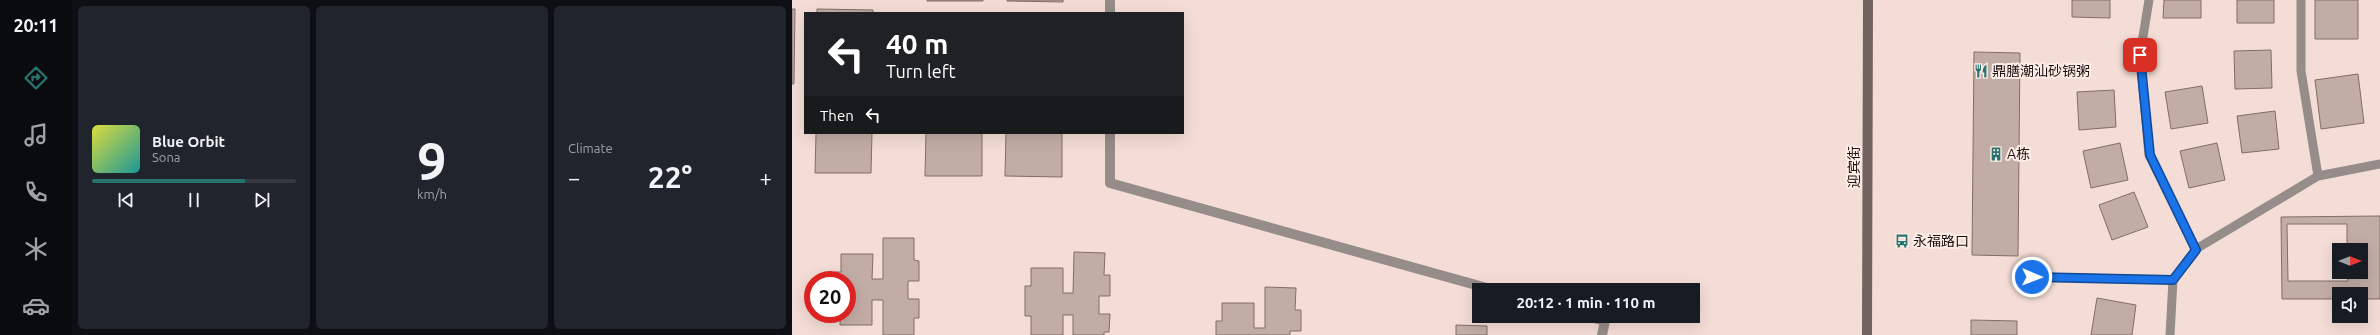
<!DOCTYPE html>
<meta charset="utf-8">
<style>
body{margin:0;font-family:Ubuntu,"Noto Sans SC",sans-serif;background:#20242c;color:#f1f3f6;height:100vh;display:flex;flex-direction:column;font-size:15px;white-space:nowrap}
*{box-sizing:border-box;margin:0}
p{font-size:13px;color:#9ea1a6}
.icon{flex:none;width:22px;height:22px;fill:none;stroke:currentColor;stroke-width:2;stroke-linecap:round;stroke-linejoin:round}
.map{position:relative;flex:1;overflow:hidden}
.panel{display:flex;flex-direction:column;gap:6px;padding:6px;background:#0d0f14;width:720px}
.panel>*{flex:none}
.top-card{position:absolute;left:12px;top:12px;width:380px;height:122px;border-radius:0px;box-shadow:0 4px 16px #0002;background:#202124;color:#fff;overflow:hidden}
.needle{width:26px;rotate:90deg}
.tools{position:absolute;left:1540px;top:243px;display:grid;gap:8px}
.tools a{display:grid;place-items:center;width:36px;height:36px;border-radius:0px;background:#171b24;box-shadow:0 4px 16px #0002;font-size:20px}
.speed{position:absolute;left:12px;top:271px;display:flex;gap:8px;font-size:20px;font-weight:700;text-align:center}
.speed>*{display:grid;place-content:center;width:52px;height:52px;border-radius:50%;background:#171b24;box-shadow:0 4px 16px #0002;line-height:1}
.speed .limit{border:6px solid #d22;background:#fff;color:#111}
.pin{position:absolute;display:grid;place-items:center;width:34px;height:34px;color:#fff;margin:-17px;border-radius:8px;box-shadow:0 2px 6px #0006}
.me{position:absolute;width:44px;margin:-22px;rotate:91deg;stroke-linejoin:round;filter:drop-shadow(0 0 3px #0008)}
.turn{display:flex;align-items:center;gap:14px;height:84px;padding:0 16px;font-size:18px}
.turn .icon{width:52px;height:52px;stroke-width:2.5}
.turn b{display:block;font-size:28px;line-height:34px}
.then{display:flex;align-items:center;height:38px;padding:0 16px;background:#0003;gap:8px;font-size:15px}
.big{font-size:30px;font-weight:600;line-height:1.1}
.panel .tile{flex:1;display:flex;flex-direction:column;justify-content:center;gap:6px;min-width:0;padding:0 14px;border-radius:6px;background:#20242c}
.panel .dial{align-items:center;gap:0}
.dial b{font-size:52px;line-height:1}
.song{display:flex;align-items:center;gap:12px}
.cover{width:48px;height:48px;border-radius:6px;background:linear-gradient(135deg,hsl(60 70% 55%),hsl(180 70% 35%))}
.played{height:4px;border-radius:2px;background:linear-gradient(90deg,#28726f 75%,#363941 75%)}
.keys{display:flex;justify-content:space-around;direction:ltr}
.heat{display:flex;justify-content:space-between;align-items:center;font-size:22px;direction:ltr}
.panel .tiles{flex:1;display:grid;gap:6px;grid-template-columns:repeat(3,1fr)}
.trip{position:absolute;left:680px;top:283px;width:228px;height:40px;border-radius:0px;background:#171b24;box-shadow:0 4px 16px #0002;font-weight:600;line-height:40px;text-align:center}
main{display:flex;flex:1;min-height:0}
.tabs{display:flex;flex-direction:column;width:72px;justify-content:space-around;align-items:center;background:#090b0e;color:#9ea1a6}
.tabs .icon{width:28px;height:28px}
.tabs .current{color:#28726f}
.tabs b{font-size:18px;color:#f1f3f6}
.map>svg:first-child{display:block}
</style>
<main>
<nav class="tabs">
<b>20:11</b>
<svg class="icon current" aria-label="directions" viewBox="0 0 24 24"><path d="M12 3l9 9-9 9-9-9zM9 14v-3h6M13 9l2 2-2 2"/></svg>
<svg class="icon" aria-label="music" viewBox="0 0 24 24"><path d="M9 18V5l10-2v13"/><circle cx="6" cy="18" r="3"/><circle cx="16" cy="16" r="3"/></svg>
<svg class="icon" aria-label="phone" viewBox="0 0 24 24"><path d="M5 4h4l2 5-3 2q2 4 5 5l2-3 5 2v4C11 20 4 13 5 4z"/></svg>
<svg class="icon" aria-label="climate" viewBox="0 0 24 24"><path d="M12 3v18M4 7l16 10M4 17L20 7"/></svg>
<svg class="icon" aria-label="car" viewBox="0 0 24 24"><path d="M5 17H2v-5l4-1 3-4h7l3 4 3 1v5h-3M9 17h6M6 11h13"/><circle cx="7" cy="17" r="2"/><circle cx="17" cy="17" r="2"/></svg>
</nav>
<section class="panel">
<div class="tiles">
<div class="tile">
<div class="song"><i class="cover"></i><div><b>Blue Orbit</b><p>Sona</p></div></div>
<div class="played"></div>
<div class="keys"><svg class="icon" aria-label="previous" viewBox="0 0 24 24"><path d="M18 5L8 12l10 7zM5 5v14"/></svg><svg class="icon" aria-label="pause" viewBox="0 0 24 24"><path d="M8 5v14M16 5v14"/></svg><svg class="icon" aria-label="next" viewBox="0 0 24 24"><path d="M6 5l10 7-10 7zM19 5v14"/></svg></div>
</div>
<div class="tile dial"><b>9</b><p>km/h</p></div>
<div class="tile"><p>Climate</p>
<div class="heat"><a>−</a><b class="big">22°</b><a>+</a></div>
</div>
</div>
</section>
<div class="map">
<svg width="1588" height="335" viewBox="0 0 1588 335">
<rect width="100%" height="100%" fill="#f4ddd6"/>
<!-- building -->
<path fill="#c2ada6" stroke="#816e67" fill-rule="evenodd" d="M135,0H191V1H135Z
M215,0H271V2L215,1Z
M1280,0H1318V18L1280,17Z
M1372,0H1409V18H1371Z
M1445,0H1482V23H1445Z
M1523,0H1566V39H1523Z
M0,9H3L2,84H0Z
M25,9L81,10V13H25Z
M1479,50L1480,88L1443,89L1442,51Z
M1182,52L1228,53L1226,256L1180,255Z
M1566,74L1572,123L1529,129L1523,80Z
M1410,86L1416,123L1379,129L1373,92Z
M1322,90L1324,127L1287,130L1285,92Z
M1483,111L1487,149L1450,153L1445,116Z
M24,133H80L79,173H23Z
M134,133H190V176H133Z
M214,133H270V177L213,176Z
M1328,143L1336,180L1299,188L1291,151Z
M1425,143L1433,180L1397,188L1388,151Z
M1342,192L1356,227L1320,240L1307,205Z
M1588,216V299H1569V294H1547V299H1490L1489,217ZM1547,250H1569V272H1547Z
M1495,224H1555V250H1547V272H1555L1556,281H1496Z
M91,238H122V260L127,261V281H116V299H127V318H122V335H91V300H80V325H48V314H55V280H43V272H49V254H81L80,279H91Z
M282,252L313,253L312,275H318V296H307V314H318L317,332H312V335H281V315H271V335H239V316H233V286H239V268H271V293H281Z
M473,287L504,288L503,310H509V331H498V335H424V321H430V303H462V328H473Z
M1305,298L1344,305L1340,335H1299Z
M1179,320L1225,321V335H1179Z
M664,325L695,326V335H664Z"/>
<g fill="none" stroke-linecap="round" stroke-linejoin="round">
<!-- service -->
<path stroke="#968c89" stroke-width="9" d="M1357,0L1348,55L1357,155L1404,249
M1509,0V71L1526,176
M1240,277L1381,280L1404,249L1526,176L1588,164
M1378,335L1381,280"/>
<!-- minor -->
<path stroke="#968c89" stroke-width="10" d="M318,0V13
M318,133V183L702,290
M795,316L813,321L810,335"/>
<!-- secondary -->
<path stroke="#71635f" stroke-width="10" d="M1075,335L1076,0"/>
</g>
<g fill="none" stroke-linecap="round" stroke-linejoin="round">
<!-- route casing -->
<g stroke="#114b97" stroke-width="10">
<path id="route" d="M1240,277L1381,280L1404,250L1358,155L1348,55"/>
</g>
<!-- route -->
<use href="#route" stroke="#1a73e8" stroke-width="7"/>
</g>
<!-- icons -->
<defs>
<g id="restaurant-bare" transform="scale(1.08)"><path d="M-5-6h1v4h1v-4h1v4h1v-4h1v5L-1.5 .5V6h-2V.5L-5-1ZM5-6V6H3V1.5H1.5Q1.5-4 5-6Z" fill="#28726f" stroke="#feece6" stroke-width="2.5" paint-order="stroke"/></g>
<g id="building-bare" transform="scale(1.08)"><path d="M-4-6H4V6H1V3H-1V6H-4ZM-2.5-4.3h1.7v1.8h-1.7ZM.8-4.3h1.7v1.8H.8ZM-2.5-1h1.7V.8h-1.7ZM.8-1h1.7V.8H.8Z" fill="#28726f" stroke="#feece6" stroke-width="2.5" paint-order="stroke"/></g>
<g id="bus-bare" transform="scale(1.08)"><path d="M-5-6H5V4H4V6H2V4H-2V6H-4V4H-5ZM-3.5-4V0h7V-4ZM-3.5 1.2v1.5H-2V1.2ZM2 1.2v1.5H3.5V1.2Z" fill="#28726f" stroke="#feece6" stroke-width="2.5" paint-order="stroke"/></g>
</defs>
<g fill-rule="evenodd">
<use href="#restaurant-bare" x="1189" y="71"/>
<use href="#building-bare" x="1204" y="154"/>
<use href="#bus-bare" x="1110" y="241"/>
</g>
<g text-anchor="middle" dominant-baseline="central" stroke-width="4" stroke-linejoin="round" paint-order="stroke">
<!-- poi labels -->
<g font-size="14" fill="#1a1210" stroke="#feece6" text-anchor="start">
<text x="1200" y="71">鼎膳潮汕砂锅粥</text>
<text x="1215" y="154">A栋</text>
<text x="1121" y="241">永福路口</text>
</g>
<!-- street labels -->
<g font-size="14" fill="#1a1210" stroke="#feece6">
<text transform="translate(1062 167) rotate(-90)">迎宾街</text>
</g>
</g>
</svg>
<div class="tools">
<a><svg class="needle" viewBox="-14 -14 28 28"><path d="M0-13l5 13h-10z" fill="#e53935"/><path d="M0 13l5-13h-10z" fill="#9ea1a6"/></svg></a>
<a><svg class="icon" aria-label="sound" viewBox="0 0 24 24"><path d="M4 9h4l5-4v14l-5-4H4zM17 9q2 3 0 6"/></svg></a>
</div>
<div class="speed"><div class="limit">20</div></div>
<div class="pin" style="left:1348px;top:55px;background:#d93025"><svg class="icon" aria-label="arrive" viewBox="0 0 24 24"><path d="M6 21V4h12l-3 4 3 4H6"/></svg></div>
<svg class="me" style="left:1240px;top:277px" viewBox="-20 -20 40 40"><circle r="17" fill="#1a73e8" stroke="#fff" stroke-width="3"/><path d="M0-11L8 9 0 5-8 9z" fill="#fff"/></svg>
<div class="trip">20:12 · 1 min · 110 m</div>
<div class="top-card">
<div class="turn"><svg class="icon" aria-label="left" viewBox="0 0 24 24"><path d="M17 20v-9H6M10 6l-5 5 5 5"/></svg><div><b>40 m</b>Turn left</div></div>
<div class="then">Then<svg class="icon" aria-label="left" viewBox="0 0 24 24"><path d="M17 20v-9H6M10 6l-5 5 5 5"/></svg></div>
</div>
</div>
</main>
